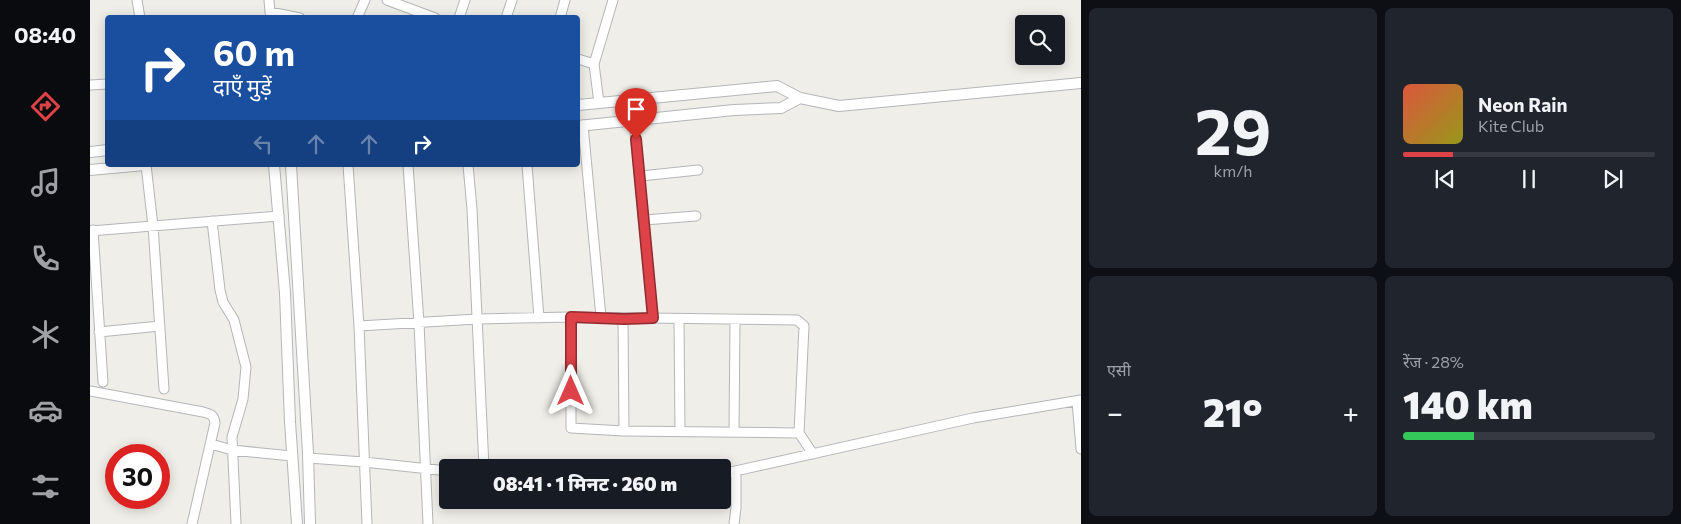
<!DOCTYPE html>
<html lang="hi">
<meta charset="utf-8">
<style>
body{margin:0;font-family:Commissioner,"Noto Sans Devanagari",sans-serif;background:#20242c;color:#f1f3f6;height:100vh;display:flex;flex-direction:column;font-size:19px;white-space:nowrap}
*{box-sizing:border-box;margin:0}
p{font-size:16px;color:#9ea1a6}
.icon{flex:none;width:28px;height:28px;fill:none;stroke:currentColor;stroke-width:2;stroke-linecap:round;stroke-linejoin:round}
.map{position:relative;flex:1;overflow:hidden}
.details{display:flex;flex-direction:column;gap:8px;padding:8px;background:#0d0f14;width:600px}
.details>*{flex:none}
.guide{position:absolute;left:15px;top:15px;width:475px;height:152px;border-radius:5px;box-shadow:0 2px 12px #0003;background:#1a4fa0;color:#fff;overflow:hidden}
.fabs{position:absolute;left:925px;top:15px;display:grid;gap:10px}
.fabs a{display:grid;place-items:center;width:50px;height:50px;border-radius:5px;background:#171b24;box-shadow:0 2px 12px #0003;font-size:25px}
.speed{position:absolute;left:15px;top:444px;display:flex;gap:10px;font-size:25px;font-weight:700;text-align:center}
.speed>*{display:grid;place-content:center;width:65px;height:65px;border-radius:50%;background:#171b24;box-shadow:0 2px 12px #0003;line-height:1}
.speed .limit{border:8px solid #d22;background:#fff;color:#111}
.pin{position:absolute;display:grid;place-items:center;width:42px;height:42px;color:#fff;margin:-51px -21px;border-radius:50% 50% 50% 0;rotate:-45deg;box-shadow:0 0 5px #0007}
.pin .icon{rotate:45deg}
.me{position:absolute;width:55px;margin:-28px;rotate:0deg;stroke-linejoin:round;filter:drop-shadow(0 0 4px #0008)}
.turn{display:flex;align-items:center;gap:18px;height:105px;padding:0 25px;font-size:22px}
.turn .icon{width:65px;height:65px;stroke-width:2.5}
.turn b{display:block;font-size:35px;line-height:42px}
.lanes{display:flex;align-items:center;height:48px;padding:0 25px;background:#0003;justify-content:center;gap:25px;direction:ltr}
.lanes .off{opacity:.35}
.big{font-size:38px;font-weight:800;line-height:1.1}
.details .widget{flex:1;display:flex;flex-direction:column;justify-content:center;gap:8px;min-width:0;padding:0 18px;border-radius:8px;background:#20242c}
.details .dial{align-items:center;gap:0}
.dial b{font-size:65px;line-height:1}
.song{display:flex;align-items:center;gap:15px}
.cover{width:60px;height:60px;border-radius:8px;background:linear-gradient(135deg,hsl(10 70% 55%),hsl(60 70% 35%))}
.played{height:5px;border-radius:2px;background:linear-gradient(90deg,#dc4248 20%,#363941 20%)}
.keys{display:flex;justify-content:space-around;direction:ltr}
.heat{display:flex;justify-content:space-between;align-items:center;font-size:28px;direction:ltr}
.charge{height:8px;border-radius:4px;background:linear-gradient(90deg,#34c759 28%,#363941 0)}
.details .tiles{flex:1;display:grid;gap:8px;grid-template-columns:repeat(2,1fr)}
.trip{position:absolute;left:349px;top:459px;width:292px;height:50px;border-radius:5px;background:#171b24;box-shadow:0 2px 12px #0003;font-weight:800;line-height:50px;text-align:center}
main{display:flex;flex:1;min-height:0}
.tabs{display:flex;flex-direction:column;width:90px;justify-content:space-around;align-items:center;background:#090b0e;color:#9ea1a6}
.tabs .icon{width:35px;height:35px}
.tabs .current{color:#dc4248}
.tabs b{font-size:22px;color:#f1f3f6}
.map>svg:first-child{display:block}
</style>
<main>
<nav class="tabs">
<b>08:40</b>
<svg class="icon current" aria-label="directions" viewBox="0 0 24 24"><path d="M12 3l9 9-9 9-9-9zM9 14v-3h6M13 9l2 2-2 2"/></svg>
<svg class="icon" aria-label="music" viewBox="0 0 24 24"><path d="M9 18V5l10-2v13"/><circle cx="6" cy="18" r="3"/><circle cx="16" cy="16" r="3"/></svg>
<svg class="icon" aria-label="phone" viewBox="0 0 24 24"><path d="M5 4h4l2 5-3 2q2 4 5 5l2-3 5 2v4C11 20 4 13 5 4z"/></svg>
<svg class="icon" aria-label="climate" viewBox="0 0 24 24"><path d="M12 3v18M4 7l16 10M4 17L20 7"/></svg>
<svg class="icon" aria-label="car" viewBox="0 0 24 24"><path d="M5 17H2v-5l4-1 3-4h7l3 4 3 1v5h-3M9 17h6M6 11h13"/><circle cx="7" cy="17" r="2"/><circle cx="17" cy="17" r="2"/></svg>
<svg class="icon" aria-label="filters" viewBox="0 0 24 24"><path d="M4 7h16M4 17h16"/><circle cx="9" cy="7" r="2"/><circle cx="15" cy="17" r="2"/></svg>
</nav>
<div class="map">
<svg width="991" height="524" viewBox="0 0 991 524">
<rect width="100%" height="100%" fill="#f0eee8"/>
<g fill="none" stroke-linecap="round" stroke-linejoin="round">
<!-- minor casing -->
<g stroke="#b3b6b9" stroke-width="11">
<path id="minor" d="M47,0L50,18
M179,0L180,12L210,18
M297,0L345,18
M267,18L275,0
M369,18L375,0
M416,18L422,0
M470,18L475,0
M488,59L504,64L509,103
M504,64L523,0
M0,85L18,84
M544,120L563,318
M493,125L511,317
M56,165L63,226L74,389
M258,165L269,326L277,524
M318,165L329,323L338,524
M378,165L382,209L394,468
M437,165L449,318
M551,176L608,170
M554,220L606,216
M122,221L130,290L133,302L144,320L156,367L153,399L142,437L146,524
M3,230L13,382
M0,231L189,216
M481,317V428L534,431L709,433
M533,319L534,431
M589,320L590,431
M269,326L387,319L481,317L707,320L714,326L709,433L723,454
M9,332L70,326
M0,391L113,412C121,414 124,415 125,423L102,524
M987,401L991,449
M644,432L645,320
M121,444L142,450L202,456
M218,458L274,462L358,471
M632,474L883,418L991,400
M644,524L646,508V471"/>
</g>
<!-- tertiary casing -->
<g stroke="#b3b6b9" stroke-width="12">
<path id="tertiary" d="M488,105L687,86L710,98L749,106L991,83
M488,126L644,110L691,108L710,98
M0,152L18,150
M184,165L195,293L200,422L207,524
M201,165L218,453L220,524
M0,170L54,165"/>
</g>
<!-- minor -->
<use href="#minor" stroke="#fff" stroke-width="9"/>
<!-- tertiary -->
<use href="#tertiary" stroke="#fff" stroke-width="10"/>
</g>
<g fill="none" stroke-linecap="round" stroke-linejoin="round">
<!-- route casing -->
<g stroke="#8f2b2f" stroke-width="12">
<path id="route" d="M481,391V317L534,319L563,318L546,139"/>
</g>
<!-- route -->
<use href="#route" stroke="#dc4248" stroke-width="9"/>
</g>
</svg>
<div class="fabs">
<a><svg class="icon" aria-label="search" viewBox="0 0 24 24"><circle cx="10" cy="10" r="6"/><path d="M15 15l6 6"/></svg></a>
</div>
<div class="speed"><div class="limit">30</div></div>
<div class="pin" style="left:546px;top:139px;background:#d93025"><svg class="icon" aria-label="arrive" viewBox="0 0 24 24"><path d="M6 21V4h12l-3 4 3 4H6"/></svg></div>
<svg class="me" style="left:481px;top:391px" viewBox="-20 -20 40 40"><path d="M0-17L14 15 0 8-14 15z" fill="#dc4248" stroke="#fff" stroke-width="4"/></svg>
<div class="trip">08:41 · 1 मिनट · 260 m</div>
<div class="guide">
<div class="turn"><svg class="icon" aria-label="right" viewBox="0 0 24 24"><path d="M7 20v-9h11M14 6l5 5-5 5"/></svg><div><b>60 m</b>दाएँ मुड़ें</div></div>
<div class="lanes"><svg class="icon off" aria-label="left" viewBox="0 0 24 24"><path d="M17 20v-9H6M10 6l-5 5 5 5"/></svg><svg class="icon off" aria-label="ahead" viewBox="0 0 24 24"><path d="M12 20V5M6 11l6-6 6 6"/></svg><svg class="icon off" aria-label="ahead" viewBox="0 0 24 24"><path d="M12 20V5M6 11l6-6 6 6"/></svg><svg class="icon" aria-label="right" viewBox="0 0 24 24"><path d="M7 20v-9h11M14 6l5 5-5 5"/></svg></div>
</div>
</div>
<section class="details">
<div class="tiles">
<div class="widget dial"><b>29</b><p>km/h</p></div>
<div class="widget">
<div class="song"><i class="cover"></i><div><b>Neon Rain</b><p>Kite Club</p></div></div>
<div class="played"></div>
<div class="keys"><svg class="icon" aria-label="previous" viewBox="0 0 24 24"><path d="M18 5L8 12l10 7zM5 5v14"/></svg><svg class="icon" aria-label="pause" viewBox="0 0 24 24"><path d="M8 5v14M16 5v14"/></svg><svg class="icon" aria-label="next" viewBox="0 0 24 24"><path d="M6 5l10 7-10 7zM19 5v14"/></svg></div>
</div>
<div class="widget"><p>एसी</p>
<div class="heat"><a>−</a><b class="big">21°</b><a>+</a></div>
</div>
<div class="widget"><p>रेंज · 28%</p><b class="big">140 km</b><div class="charge"></div></div>
</div>
</section>
</main>
